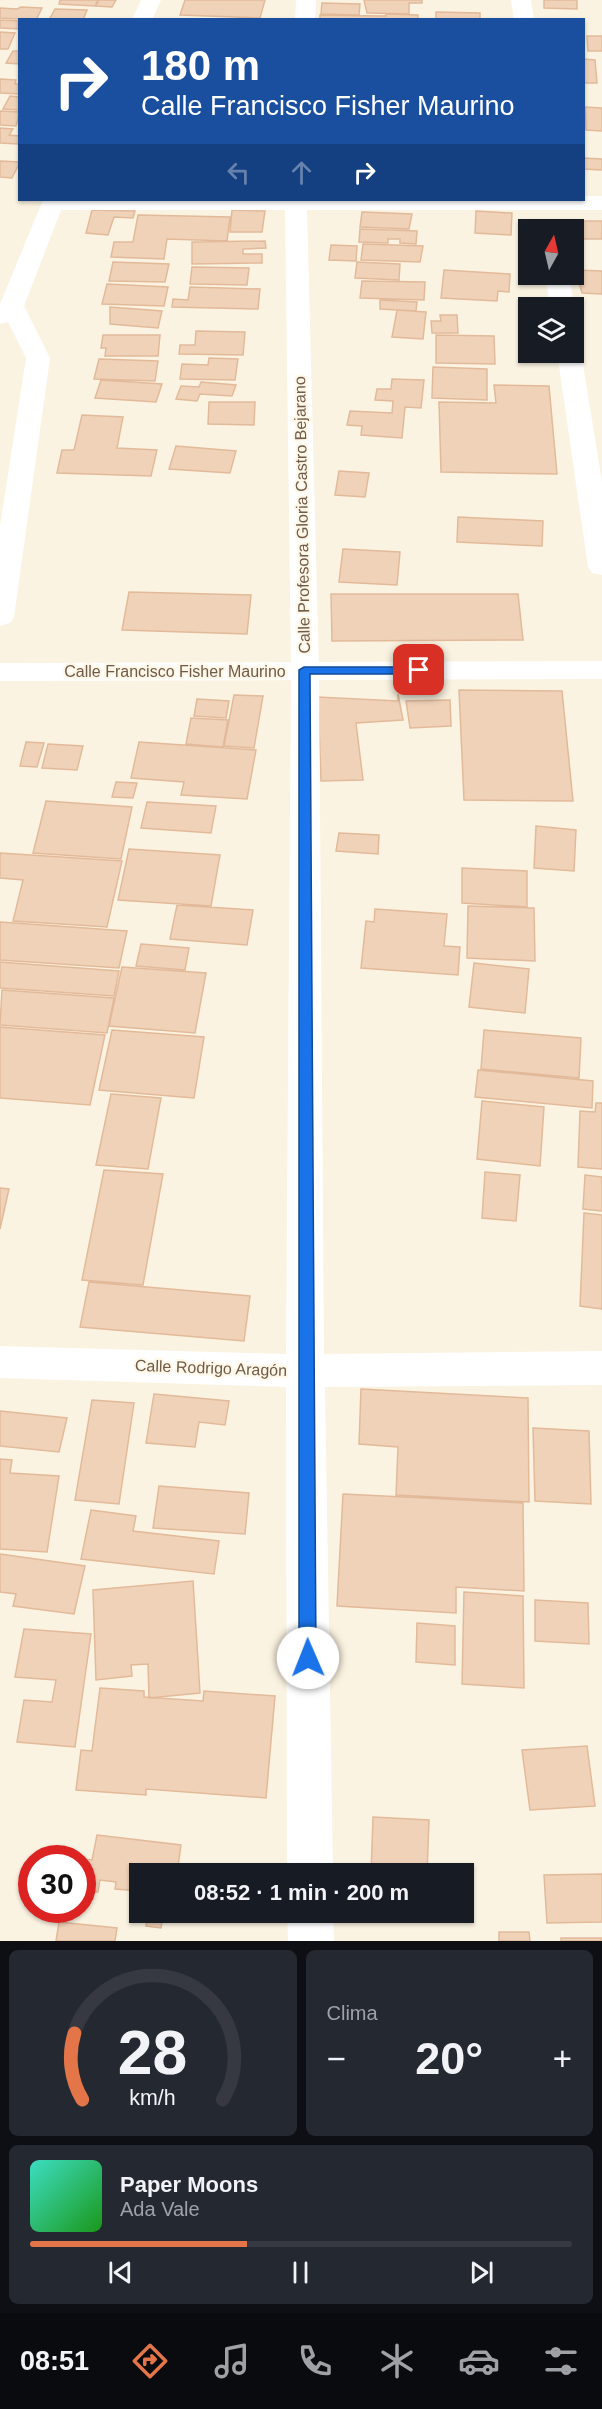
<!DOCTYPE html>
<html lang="es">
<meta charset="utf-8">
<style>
body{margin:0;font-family:Arial,sans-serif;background:#242831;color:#f1f3f6;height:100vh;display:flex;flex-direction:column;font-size:22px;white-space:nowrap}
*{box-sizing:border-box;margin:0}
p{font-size:20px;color:#9ea1a6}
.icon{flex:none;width:33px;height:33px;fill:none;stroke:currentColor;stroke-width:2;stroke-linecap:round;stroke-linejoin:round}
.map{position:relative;height:1941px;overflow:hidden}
.panel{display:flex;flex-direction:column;gap:9px;padding:9px;background:#0d0f14;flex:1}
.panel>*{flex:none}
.hud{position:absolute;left:18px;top:18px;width:567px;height:183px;border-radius:0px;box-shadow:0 2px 4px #0004;background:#1a4fa0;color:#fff;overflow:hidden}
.needle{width:39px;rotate:8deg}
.buttons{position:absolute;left:518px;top:219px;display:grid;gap:12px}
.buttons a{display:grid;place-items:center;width:66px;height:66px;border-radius:0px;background:#171b24;box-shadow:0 2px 4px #0004;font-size:30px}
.speed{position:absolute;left:18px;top:1845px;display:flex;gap:12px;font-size:30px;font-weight:700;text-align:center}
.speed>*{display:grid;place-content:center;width:78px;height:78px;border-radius:50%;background:#171b24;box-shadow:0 2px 4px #0004;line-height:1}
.speed .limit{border:9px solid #d22;background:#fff;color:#111}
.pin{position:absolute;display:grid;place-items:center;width:51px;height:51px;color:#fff;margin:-26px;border-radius:12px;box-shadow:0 3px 9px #0006}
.me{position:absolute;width:66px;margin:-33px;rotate:359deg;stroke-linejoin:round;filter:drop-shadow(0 0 4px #0008)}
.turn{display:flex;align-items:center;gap:21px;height:126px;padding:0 24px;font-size:27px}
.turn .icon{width:78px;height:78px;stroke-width:2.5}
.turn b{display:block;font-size:42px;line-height:51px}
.lanes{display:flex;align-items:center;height:57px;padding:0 24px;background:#0003;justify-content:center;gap:30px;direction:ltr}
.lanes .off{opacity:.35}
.big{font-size:45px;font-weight:800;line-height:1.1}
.panel .card{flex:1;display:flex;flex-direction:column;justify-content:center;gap:9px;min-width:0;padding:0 21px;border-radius:9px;background:#242831}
.panel .dial{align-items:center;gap:0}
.dial svg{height:156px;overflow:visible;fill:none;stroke:#363941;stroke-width:7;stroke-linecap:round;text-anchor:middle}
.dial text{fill:#f1f3f6;stroke:none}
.song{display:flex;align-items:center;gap:18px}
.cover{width:72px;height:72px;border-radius:9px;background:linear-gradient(135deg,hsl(170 70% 55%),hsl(120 70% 35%))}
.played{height:6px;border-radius:3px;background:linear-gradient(90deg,#e37548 40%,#363941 40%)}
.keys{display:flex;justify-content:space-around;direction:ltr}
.heat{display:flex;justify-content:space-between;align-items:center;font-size:33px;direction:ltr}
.panel .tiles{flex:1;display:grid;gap:9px;grid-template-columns:1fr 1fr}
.card:last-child{grid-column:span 2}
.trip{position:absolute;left:129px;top:1863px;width:345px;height:60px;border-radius:0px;background:#171b24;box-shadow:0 2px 4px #0004;font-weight:800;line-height:60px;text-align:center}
.menu{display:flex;height:96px;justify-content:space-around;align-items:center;background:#090b0e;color:#9ea1a6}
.menu .icon{width:42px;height:42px}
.menu .selected{color:#e37548}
.menu b{font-size:27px;color:#f1f3f6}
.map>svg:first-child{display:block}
</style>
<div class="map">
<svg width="602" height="1941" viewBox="0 0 602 1941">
<rect width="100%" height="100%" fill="#fbf3e1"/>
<!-- building -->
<path fill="#f0d2b9" stroke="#e2ba9a" stroke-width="1.5" d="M60,0H98L95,6L59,4Z
M99,0H116L112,7L96,6Z
M185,0H265L260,18L180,15Z
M364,0H422V3H409V14L367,13Z
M544,0H577V9L544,8Z
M322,3L360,4L359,15L321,14Z
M21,7L42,8L36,20L0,18V8L17,9Z
M55,9L87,10L83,20H49Z
M436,12L480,13V20H436Z
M386,14L418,15V20H320V15L386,16Z
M0,20L20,21V29L0,28Z
M0,32L15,33L8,49H0Z
M587,36H602V51H588Z
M13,51H20V64L6,63Z
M584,59L595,60L597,83H584Z
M0,79L16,80L15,84H20V94L0,93Z
M10,96L20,97V110L3,109Z
M585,107L602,108V131L586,130Z
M0,111L20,112L16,126L0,125Z
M0,128L13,129L9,135L20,136L18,144L0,143Z
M584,158L602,159V170L584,169Z
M0,161L20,162L12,178L0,177Z
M92,210L135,211L133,218L114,217L108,235L86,233Z
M232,210L265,211L262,232H230Z
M476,211L512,213L511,235L475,233Z
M362,212L412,214L409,229L360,227Z
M138,215L230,217L227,241L167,239L164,259L111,257L114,242H133Z
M580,221H602V239H581Z
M360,229L417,231L416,244L400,243V239H388V243L359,242Z
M265,241L266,248L243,249V254H262V263L192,264V242Z
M363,244L423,246L420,262L361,260Z
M331,245L357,246L356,261L329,260Z
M113,262L169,264L165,282L109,281Z
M357,262L400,264L399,280L355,278Z
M192,267L249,268L247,285L190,284Z
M444,270L510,274L509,292L498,291L497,301L441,298Z
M576,270L602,271V294L582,293Z
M362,281L425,282L424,300L360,298Z
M107,284L168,287L164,306L102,304Z
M190,287L260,289L258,309L172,307L173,299L188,300Z
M380,300L417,302L416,311L380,309Z
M110,307L162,311L158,328L110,324Z
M397,310L426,312L423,339L392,337Z
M440,315H457L458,333H432L431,321H441Z
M196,331L245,332L243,355L179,354L180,345H195Z
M103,335H160L158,356H105L106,348H101Z
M436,335L494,336L495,364L436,363Z
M209,358L238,359L235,380L180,379L182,364L208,365Z
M99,359L158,361L155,381L94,379Z
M433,367L487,369V400L432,398Z
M392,379L424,380L421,408L405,407L402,438L361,435L362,426L347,425L350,411L392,413L393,401L375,400L377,389H391Z
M101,380L162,384L156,402L95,398Z
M201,382L236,385L232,396L200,394L197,401L176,399L181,386L199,387Z
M494,385L549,386L557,474L441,472L439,402L496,403Z
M209,402H255L254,425L208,424Z
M82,415L123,417L117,448L157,450L151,476L57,473L62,450H74Z
M176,446L236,451L230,473L169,469Z
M339,471L369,473L365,497L335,495Z
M458,517L543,521L542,546L457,542Z
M343,549L400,552L397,585L339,582Z
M129,592L251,595L247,634L122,630Z
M331,594H518L523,640L332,641Z
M459,690L562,691L573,801L464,800Z
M398,694L403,720L356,723L363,780L321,781L318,697L398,701Z
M234,695L263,696L254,748L224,746Z
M197,699L229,701L226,718L194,716Z
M450,700L451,726L410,728L406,701Z
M191,718L228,720L223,747L186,744Z
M26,742L44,743L37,767L20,766Z
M139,742L256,750L247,799L181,795L184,782L131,778Z
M48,744L83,746L77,770L42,768Z
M116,782L137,783L133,798L112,797Z
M46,801L132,807L121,859L33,853Z
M147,802L216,806L211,833L141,828Z
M536,826L576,830L574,871L534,868Z
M339,833L379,835L378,854L336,851Z
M129,849L220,855L211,906L118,900Z
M0,853L122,861L107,927L13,921L23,880L0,878Z
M462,868L527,871V907L462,903Z
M177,905L253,910L247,945L170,939Z
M468,906L534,908L535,961L467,958Z
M375,909L447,914L444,946L460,947L458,975L361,968L366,921L374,922Z
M0,922L127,931L119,968L0,960Z
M141,944L189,948L185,970L136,966Z
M0,962L119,971L114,996L0,988Z
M474,963L529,969L525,1013L469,1007Z
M122,967L206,973L195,1033L109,1026Z
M2,990L114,998L107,1033L0,1025Z
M0,1027L105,1035L90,1105L0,1098Z
M112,1030L204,1037L194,1098L99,1090Z
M484,1030L581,1038L579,1078L481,1069Z
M478,1070L593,1081L592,1108L475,1097Z
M111,1094L161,1098L148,1169L96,1165Z
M482,1101L544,1107L540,1166L477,1159Z
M596,1103H602V1169L578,1167L580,1111L595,1112Z
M104,1170L163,1174L143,1285L82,1280Z
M485,1172L520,1175L516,1221L482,1218Z
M585,1175L602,1177V1211L583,1209Z
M0,1188L9,1189L0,1229Z
M584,1213L602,1215V1309L580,1306Z
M89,1282L250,1296L244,1341L80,1327Z
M361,1389L528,1398L529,1502L396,1495L398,1447L359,1444Z
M154,1394L229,1401L225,1425L199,1422L195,1447L146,1443Z
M92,1400L134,1403L119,1504L75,1500Z
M0,1411L67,1418L59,1452L0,1446Z
M533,1428L589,1431L591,1504L535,1501Z
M0,1459L12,1460L10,1473L59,1476L47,1552L0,1549Z
M159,1486L249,1493L245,1534L153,1528Z
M343,1494L523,1503L524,1591L456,1587V1613L337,1606Z
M91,1510L136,1516L133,1531L219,1541L214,1574L81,1559Z
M0,1554L85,1566L74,1614L13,1606L16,1594L0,1592Z
M193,1581L200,1693L149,1698L148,1664L131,1665L132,1676L96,1680L93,1590Z
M464,1592L523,1596L524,1688L462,1684Z
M535,1600L588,1603L589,1644L535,1641Z
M417,1623L455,1626V1665L416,1662Z
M24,1629L91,1634L75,1747L17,1742L24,1700L52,1702L56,1680L15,1677Z
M100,1688L144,1691V1697L203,1701L204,1691L275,1696L266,1798L146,1789V1795L76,1790L81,1750L92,1751Z
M587,1746L595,1806L530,1810L522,1750Z
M373,1817L429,1820L427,1874H371Z
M97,1835L181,1845L177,1874H140V1891L115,1889L116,1882L100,1880L98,1892L82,1890V1859L92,1860Z
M602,1874V1922L547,1923L544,1875Z
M144,1912H172L163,1913L161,1928L146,1926L148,1913Z
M59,1922L117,1928L115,1941H56Z
M499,1932H529L530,1941H499Z
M561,1938H602V1941H561Z"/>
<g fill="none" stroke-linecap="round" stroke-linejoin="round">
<!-- street -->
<path fill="#fff" fill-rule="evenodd" d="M141,0H161L152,20H132Z
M296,0H316L315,20H295Z
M511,0H531L534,20H514Z
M584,196H602V210H307L319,670L324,1354L602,1351V1385L325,1387L333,1874H287L286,1387L0,1378V1346L286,1354L291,670L285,210H61L24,306L50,358L14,617L10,623L0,626V526L26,358L8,322L0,324V304L43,200H584Z
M545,274H569L574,308L573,309L550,308Z
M573,346L581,352L602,482V575L592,573L588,567L557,352H573Z
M287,1912H333L334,1941H288Z"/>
<!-- secondary -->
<path fill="#fff" fill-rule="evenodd" d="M602,661V679L0,681V663Z"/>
</g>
<!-- route -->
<path fill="#1a73e8" stroke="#114b97" stroke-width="1.5" d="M304,667H419L425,670L419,674H310L316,1658L314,1664L308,1667L301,1664L299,1658V670Z"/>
<g text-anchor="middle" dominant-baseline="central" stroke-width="4.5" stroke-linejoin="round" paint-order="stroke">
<!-- street labels -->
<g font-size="16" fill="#715a49" stroke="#fff7e7">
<text transform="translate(302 515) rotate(-91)">Calle Profesora Gloria Castro Bejarano</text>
<text x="175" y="671">Calle Francisco Fisher Maurino</text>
<text transform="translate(211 1368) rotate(2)">Calle Rodrigo Aragón</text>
</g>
</g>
</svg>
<div class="buttons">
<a><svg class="needle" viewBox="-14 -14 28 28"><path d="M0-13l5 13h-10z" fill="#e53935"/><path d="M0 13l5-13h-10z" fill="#9ea1a6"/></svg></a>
<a><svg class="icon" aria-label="layers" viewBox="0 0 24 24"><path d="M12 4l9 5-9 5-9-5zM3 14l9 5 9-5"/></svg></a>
</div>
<div class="speed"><div class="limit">30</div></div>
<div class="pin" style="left:419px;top:670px;background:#d93025"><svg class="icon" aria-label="arrive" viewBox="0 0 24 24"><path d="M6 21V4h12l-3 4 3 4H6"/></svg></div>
<svg class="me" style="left:308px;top:1658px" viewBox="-20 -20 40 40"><circle r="19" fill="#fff"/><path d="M0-13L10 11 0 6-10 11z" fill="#1a73e8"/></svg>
<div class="trip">08:52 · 1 min · 200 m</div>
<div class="hud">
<div class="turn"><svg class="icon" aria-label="right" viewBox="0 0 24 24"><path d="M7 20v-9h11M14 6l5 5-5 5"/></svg><div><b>180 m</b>Calle Francisco Fisher Maurino</div></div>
<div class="lanes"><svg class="icon off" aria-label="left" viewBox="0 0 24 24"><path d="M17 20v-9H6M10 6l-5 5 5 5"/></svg><svg class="icon off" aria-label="ahead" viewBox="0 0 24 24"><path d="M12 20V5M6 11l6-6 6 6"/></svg><svg class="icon" aria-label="right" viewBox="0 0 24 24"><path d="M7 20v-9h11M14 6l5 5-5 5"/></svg></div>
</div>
</div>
<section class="panel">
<div class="tiles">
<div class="card dial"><svg viewBox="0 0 100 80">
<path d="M14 69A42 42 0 1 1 86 69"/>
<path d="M14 69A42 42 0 0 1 10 35" stroke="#e37548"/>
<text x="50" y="56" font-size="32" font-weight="700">28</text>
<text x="50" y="72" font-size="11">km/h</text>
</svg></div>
<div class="card"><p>Clima</p>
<div class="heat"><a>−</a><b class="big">20°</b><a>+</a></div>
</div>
<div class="card">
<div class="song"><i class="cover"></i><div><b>Paper Moons</b><p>Ada Vale</p></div></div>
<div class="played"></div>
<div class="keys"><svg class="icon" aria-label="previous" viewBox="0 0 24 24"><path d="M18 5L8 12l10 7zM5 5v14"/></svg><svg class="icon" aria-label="pause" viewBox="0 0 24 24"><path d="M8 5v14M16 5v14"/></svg><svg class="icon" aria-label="next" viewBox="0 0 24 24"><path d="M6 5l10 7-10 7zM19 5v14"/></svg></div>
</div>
</div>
</section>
<nav class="menu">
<b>08:51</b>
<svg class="icon selected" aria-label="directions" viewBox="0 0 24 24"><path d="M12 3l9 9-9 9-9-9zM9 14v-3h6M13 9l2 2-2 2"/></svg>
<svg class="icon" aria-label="music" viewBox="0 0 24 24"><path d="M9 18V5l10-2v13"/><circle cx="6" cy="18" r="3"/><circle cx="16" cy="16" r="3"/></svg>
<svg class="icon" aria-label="phone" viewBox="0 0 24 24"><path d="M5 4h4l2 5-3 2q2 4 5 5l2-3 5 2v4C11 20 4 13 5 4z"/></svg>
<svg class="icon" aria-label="climate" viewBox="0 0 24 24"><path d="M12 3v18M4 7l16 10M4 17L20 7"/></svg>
<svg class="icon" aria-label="car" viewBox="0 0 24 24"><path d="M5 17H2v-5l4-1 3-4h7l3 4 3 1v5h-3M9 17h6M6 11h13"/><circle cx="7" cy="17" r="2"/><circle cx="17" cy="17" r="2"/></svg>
<svg class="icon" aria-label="filters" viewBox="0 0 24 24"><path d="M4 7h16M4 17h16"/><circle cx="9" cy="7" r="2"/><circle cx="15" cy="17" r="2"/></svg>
</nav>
